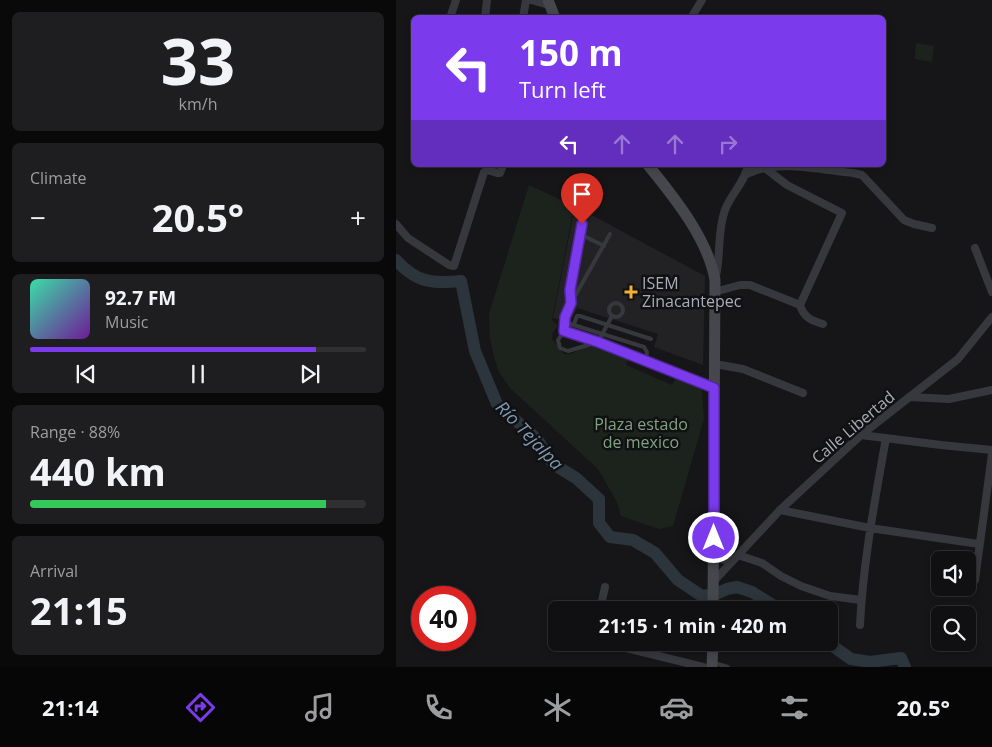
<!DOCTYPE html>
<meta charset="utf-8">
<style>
body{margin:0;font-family:"Open Sans",sans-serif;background:#1e1e20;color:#f1f3f6;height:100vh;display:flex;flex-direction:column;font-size:19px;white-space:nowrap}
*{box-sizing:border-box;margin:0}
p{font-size:16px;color:#9c9d9f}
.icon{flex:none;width:28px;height:28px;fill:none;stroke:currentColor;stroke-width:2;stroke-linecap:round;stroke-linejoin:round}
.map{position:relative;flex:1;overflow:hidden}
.drawer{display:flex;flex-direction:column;gap:12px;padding:12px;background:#09090a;width:396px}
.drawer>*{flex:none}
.banner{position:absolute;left:15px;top:15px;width:475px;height:152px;border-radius:8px;box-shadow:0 2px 8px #0003,0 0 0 1px #303032;background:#7c3aed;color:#fff;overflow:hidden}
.controls{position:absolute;left:535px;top:551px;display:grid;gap:10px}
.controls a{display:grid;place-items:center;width:45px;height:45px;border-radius:8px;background:#101012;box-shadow:0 2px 8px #0003,0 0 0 1px #303032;font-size:25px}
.speed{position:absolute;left:15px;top:586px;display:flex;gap:10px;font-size:25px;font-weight:700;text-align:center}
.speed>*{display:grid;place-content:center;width:65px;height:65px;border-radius:50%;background:#101012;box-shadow:0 2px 8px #0003,0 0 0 1px #303032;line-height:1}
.speed .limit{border:8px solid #d22;background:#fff;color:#111}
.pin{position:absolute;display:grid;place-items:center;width:42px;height:42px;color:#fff;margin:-51px -21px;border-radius:50% 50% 50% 0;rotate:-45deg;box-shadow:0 0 5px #0007}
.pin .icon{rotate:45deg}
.me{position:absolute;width:55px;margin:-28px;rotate:0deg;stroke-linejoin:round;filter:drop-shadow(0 0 4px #0008)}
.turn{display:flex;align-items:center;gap:18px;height:105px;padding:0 25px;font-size:22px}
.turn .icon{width:65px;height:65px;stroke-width:2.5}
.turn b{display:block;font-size:35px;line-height:42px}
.lanes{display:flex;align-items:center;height:48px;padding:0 25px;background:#0003;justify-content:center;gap:25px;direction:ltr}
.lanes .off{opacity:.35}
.big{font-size:38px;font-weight:700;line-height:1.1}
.drawer .card{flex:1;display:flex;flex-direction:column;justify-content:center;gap:8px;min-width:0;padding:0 18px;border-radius:8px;background:#1e1e20}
.drawer .dial{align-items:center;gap:0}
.dial b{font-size:65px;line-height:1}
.song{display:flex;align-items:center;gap:15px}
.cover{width:60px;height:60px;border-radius:8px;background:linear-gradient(135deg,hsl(160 70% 55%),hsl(280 70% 35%))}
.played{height:5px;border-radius:2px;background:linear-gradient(90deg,#7c3aed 85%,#303032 85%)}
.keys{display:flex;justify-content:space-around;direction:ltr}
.heat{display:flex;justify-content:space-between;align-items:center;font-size:28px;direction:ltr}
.charge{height:8px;border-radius:4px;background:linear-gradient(90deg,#34c759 88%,#303032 0)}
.trip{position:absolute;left:152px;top:601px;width:290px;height:50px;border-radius:8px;background:#101012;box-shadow:0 2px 8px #0003,0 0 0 1px #303032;font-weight:700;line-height:50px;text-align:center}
.tab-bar{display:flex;height:80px;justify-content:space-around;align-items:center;background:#060607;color:#9c9d9f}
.tab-bar .icon{width:35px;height:35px}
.tab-bar .active{color:#7c3aed}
.tab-bar b{font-size:22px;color:#f1f3f6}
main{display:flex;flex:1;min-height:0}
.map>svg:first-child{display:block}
</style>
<main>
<section class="drawer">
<div class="card dial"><b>33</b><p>km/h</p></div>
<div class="card"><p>Climate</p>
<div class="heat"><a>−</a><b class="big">20.5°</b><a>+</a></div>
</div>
<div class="card">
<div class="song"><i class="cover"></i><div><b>92.7 FM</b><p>Music</p></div></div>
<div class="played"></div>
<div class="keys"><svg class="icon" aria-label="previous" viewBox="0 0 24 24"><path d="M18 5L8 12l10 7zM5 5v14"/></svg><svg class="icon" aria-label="pause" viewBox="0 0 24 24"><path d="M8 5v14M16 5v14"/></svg><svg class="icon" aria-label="next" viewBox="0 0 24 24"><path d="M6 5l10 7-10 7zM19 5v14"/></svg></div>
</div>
<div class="card"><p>Range · 88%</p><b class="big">440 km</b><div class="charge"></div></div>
<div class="card"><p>Arrival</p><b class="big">21:15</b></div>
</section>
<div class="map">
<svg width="596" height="667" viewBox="0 0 596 667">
<rect width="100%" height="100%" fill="#161618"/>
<!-- built -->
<path fill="#222225" d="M179,206L309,276L307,365L258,347L262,334L181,308L174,322L157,318Z"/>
<!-- green -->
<path fill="#1c231d" d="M520,43L538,46L536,62L519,59Z
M133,185L178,206L156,320L162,326L157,332L156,339L168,354C177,356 182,349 190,347C205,344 220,352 233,357L230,365L276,385L280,378L305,383L308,419L277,526L263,529L225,516L221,502L202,469L114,388L103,372L98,357L94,338L93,314Z"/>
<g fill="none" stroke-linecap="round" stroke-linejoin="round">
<!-- river -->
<path stroke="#2c353c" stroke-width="12" d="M0,260C20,282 35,284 65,281L79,351L101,404L141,439L157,464L180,478L203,499V523L214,537L237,540L259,553L282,580L306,596L320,594L331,589L341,587L356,592L385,610
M431,642L455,659L474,662L505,658L509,667"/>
<!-- lane -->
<path stroke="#37383d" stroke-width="4" d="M184,234L208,246
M214,234L175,303L169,317L168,331L162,340L164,348L172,351L202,342L317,387
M213 310a7 7 0 1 1 14 0a7 7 0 1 1-14 0Z
M175,303L174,290L186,224
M168,322L248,347L251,352L250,361
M178,324L181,316H184L255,339
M168,331L202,342L216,316
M318,663L332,667"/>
<!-- street -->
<path stroke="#37383d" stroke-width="8" d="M135,0L153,5
M54,18L60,0
M89,18L91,0
M127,18L130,0
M295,18L306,0
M369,168L391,185L446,213L404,305
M351,174C380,159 425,170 457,173L466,175L508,220L518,224L536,228
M0,224L12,238L53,265L58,266L88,172L92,170L101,173H104L107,165
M579,248L596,292
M320,276C325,254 321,231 329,210C335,194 349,182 352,165
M318,292L344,285H354L404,305C408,318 415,320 427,324
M319,364L347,369L407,393
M513,397L553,399L596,390
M465,435L545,445L596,450
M384,510L474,528L583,544
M342,555L366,563L385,576L405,586L434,596L465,600
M318,558L336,561
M579,580L596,454
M318,581L384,510L465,435L562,359L596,317
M204,610L209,587
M464,625C467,562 479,500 490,438
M206,642L307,667"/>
<!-- secondary -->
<path stroke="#45474d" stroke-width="11" d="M152,0L159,18
M252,165C278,197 312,239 319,280L317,610
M316,667L317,642"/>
</g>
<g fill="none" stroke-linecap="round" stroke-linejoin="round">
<!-- route casing -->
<g stroke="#51269a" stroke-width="12">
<path id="route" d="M186,224L174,290L175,303L169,317L168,331L202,342L318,388V538"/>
</g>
<!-- route -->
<use href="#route" stroke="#7c3aed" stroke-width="9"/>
</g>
<!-- markers -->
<path fill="#f2b134" stroke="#111113" stroke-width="2" d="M232.5 284.5h5v5h5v5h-5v5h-5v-5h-5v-5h5z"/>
<g text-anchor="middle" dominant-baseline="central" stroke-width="5" stroke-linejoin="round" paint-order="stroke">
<!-- poi labels -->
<g font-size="16" fill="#a8adb8" stroke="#111113" text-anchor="start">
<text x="246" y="283">ISEM<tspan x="246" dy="18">Zinacantepec</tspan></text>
</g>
<!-- park labels -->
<g font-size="16" fill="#7fa381" stroke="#111113">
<text x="245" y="424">Plaza estado<tspan x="245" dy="18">de mexico</tspan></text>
</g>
<!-- street labels -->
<g font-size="16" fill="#a8adb8" stroke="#111113">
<text transform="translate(457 427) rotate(-40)">Calle Libertad</text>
</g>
<!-- water labels -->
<g font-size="18" font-style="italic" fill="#7f9bb3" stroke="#111113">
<text transform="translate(134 435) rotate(46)">Río Tejalpa</text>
</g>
</g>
</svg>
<div class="controls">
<a><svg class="icon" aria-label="sound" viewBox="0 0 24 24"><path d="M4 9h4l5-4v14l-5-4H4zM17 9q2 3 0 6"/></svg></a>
<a><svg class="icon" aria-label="search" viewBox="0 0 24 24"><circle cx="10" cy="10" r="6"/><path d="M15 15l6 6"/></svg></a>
</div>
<div class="speed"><div class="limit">40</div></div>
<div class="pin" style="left:186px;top:224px;background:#d93025"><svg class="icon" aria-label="arrive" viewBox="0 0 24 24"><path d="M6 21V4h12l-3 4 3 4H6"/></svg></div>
<svg class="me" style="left:318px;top:538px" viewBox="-20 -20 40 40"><circle r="17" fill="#7c3aed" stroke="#fff" stroke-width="3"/><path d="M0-11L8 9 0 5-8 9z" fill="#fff"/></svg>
<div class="trip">21:15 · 1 min · 420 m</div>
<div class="banner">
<div class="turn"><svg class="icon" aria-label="left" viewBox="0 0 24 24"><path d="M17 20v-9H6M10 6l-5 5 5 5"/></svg><div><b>150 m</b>Turn left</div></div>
<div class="lanes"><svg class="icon" aria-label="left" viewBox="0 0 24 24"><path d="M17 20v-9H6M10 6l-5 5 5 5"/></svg><svg class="icon off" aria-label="ahead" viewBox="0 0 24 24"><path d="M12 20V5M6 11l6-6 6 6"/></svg><svg class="icon off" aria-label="ahead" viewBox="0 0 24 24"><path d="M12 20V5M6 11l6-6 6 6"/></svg><svg class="icon off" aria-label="right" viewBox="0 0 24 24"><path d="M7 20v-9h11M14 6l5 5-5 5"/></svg></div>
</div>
</div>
</main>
<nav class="tab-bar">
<b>21:14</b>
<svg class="icon active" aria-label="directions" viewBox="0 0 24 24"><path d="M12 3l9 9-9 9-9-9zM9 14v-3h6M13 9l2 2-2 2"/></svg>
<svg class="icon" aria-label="music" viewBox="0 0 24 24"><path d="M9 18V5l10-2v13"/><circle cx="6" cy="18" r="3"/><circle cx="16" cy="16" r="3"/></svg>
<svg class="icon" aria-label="phone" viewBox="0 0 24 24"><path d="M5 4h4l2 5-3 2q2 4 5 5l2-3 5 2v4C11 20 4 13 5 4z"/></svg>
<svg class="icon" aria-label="climate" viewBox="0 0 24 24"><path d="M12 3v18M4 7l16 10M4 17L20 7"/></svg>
<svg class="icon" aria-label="car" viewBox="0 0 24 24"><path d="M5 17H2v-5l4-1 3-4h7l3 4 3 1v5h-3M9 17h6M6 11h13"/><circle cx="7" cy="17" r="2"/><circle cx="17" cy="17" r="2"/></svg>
<svg class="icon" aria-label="filters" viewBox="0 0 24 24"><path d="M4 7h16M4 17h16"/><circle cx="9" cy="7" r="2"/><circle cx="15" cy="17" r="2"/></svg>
<b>20.5°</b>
</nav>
